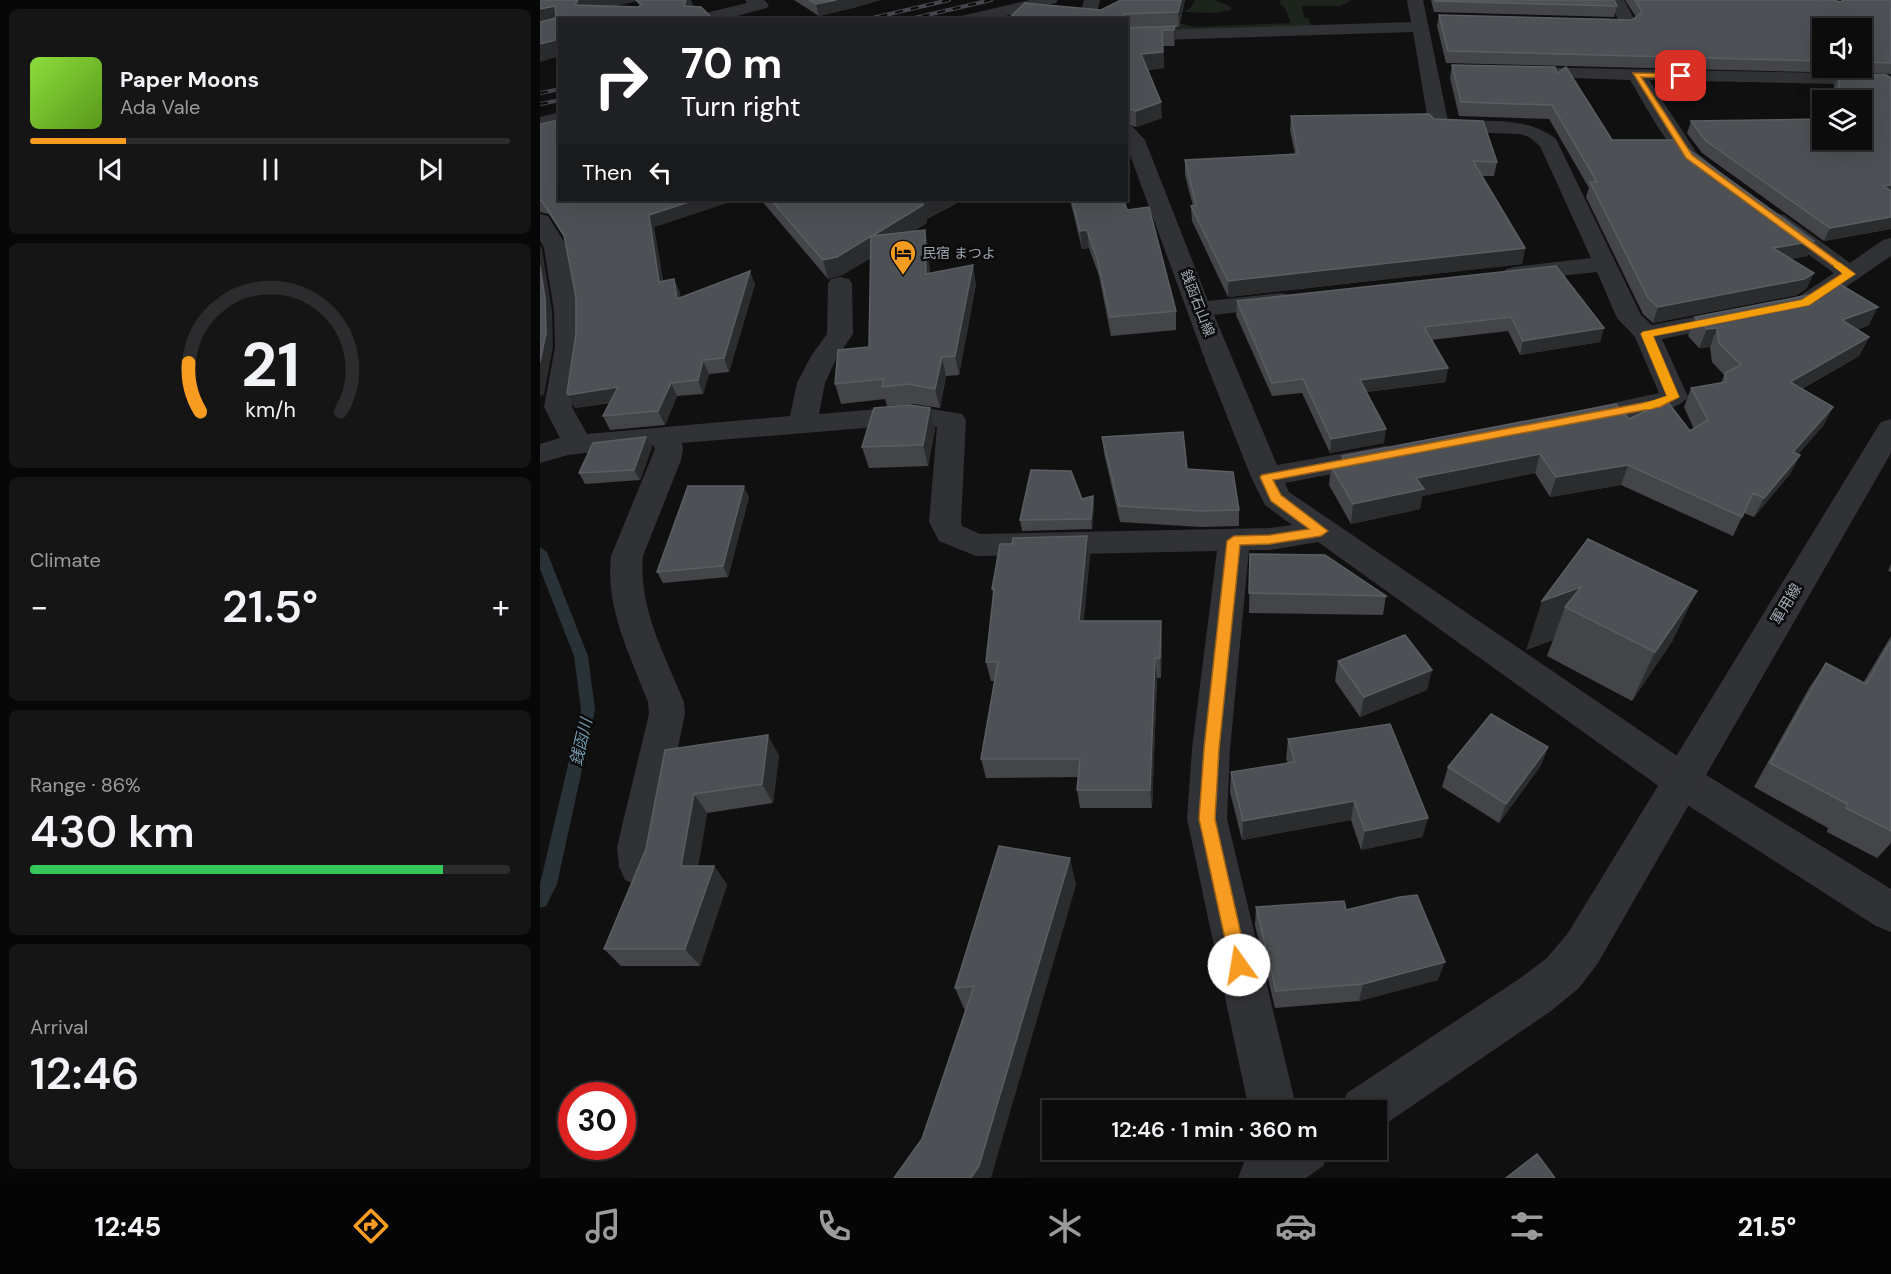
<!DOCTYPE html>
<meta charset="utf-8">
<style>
body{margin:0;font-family:"DM Sans","Noto Sans JP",sans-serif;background:#151516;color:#f1f3f6;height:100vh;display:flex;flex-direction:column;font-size:22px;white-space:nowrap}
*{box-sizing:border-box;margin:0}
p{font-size:20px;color:#9a9b9d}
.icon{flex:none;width:33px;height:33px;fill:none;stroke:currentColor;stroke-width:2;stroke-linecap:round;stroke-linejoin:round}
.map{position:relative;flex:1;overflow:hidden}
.drawer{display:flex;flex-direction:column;gap:9px;padding:9px;background:#070707;width:540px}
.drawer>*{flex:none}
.hud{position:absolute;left:18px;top:18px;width:570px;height:183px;border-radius:0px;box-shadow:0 6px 24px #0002,0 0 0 2px #2c2c2e;background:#202124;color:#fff;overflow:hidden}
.tools{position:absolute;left:1272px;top:18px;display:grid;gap:12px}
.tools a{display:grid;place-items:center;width:60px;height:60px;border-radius:0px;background:#0c0c0d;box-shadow:0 6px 24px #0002,0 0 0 2px #2c2c2e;font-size:30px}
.speed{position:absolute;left:18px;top:1082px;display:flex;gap:12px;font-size:30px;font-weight:700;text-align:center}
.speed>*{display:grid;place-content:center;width:78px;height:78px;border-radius:50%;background:#0c0c0d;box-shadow:0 6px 24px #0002,0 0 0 2px #2c2c2e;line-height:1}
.speed .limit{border:9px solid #d22;background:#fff;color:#111}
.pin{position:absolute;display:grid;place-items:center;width:51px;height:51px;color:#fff;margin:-26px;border-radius:12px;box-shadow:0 3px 9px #0006}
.me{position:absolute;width:66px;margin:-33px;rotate:347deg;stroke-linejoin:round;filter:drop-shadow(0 0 4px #0008)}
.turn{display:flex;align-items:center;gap:21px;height:126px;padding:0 24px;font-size:27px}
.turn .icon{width:78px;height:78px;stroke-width:2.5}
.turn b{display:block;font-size:42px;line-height:51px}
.then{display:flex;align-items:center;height:57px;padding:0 24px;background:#0003;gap:12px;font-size:22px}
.big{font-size:45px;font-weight:600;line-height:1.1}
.drawer .widget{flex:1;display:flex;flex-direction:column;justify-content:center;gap:9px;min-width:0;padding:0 21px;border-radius:9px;background:#151516}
.drawer .dial{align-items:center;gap:0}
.dial svg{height:156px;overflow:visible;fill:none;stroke:#2c2c2e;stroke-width:7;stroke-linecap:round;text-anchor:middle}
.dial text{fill:#f1f3f6;stroke:none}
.song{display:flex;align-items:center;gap:18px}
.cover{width:72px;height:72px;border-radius:9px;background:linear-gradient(135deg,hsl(90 70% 55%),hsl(90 70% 35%))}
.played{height:6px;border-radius:3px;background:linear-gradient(90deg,#f89b21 20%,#2c2c2e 20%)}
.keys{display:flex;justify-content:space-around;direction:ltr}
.heat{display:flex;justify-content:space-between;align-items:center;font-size:33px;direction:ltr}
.charge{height:9px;border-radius:4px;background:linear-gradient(90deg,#34c759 86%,#2c2c2e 0)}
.trip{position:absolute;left:502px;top:1100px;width:345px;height:60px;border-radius:0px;background:#0c0c0d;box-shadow:0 6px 24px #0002,0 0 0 2px #2c2c2e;font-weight:600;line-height:60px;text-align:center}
.tab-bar{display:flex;height:96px;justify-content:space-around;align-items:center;background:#050505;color:#9a9b9d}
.tab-bar .icon{width:42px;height:42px}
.tab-bar .active{color:#f89b21}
.tab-bar b{font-size:27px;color:#f1f3f6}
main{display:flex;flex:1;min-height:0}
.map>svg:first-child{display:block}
</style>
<main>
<section class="drawer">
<div class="widget">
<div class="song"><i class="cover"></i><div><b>Paper Moons</b><p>Ada Vale</p></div></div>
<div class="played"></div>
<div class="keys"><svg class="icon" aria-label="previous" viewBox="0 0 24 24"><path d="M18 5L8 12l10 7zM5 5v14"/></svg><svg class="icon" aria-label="pause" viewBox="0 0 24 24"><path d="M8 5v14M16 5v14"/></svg><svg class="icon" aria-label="next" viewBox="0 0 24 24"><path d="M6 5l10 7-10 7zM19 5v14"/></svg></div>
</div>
<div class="widget dial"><svg viewBox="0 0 100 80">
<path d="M14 69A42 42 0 1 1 86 69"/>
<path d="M14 69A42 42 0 0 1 8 44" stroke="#f89b21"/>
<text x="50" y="56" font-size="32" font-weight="700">21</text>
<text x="50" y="72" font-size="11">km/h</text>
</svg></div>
<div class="widget"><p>Climate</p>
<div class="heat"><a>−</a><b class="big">21.5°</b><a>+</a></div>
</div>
<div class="widget"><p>Range · 86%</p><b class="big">430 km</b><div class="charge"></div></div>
<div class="widget"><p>Arrival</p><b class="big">12:46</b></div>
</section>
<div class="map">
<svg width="1351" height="1178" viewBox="0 0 1351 1178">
<rect width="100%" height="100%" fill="#101011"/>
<!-- green -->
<path fill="#1c241c" d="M655,0H675L691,7V10L677,13L644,12L651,7Z
M741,0H812L800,6H762L764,17L769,18L771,27L621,33L630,20L654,27L751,23L746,10L739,2Z"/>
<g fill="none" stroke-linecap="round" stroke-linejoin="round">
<!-- stream -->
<path fill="#283237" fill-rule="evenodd" d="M0,547L7,552L48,656L55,710L17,884L6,906L0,908V884L41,710L34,656L0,569Z"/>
<!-- minor -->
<path fill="#313236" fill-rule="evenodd" d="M205,0H224L229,5L227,8L182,20H151L153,16L207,3Z
M490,0H518L516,3L450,20H419L421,16Z
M544,0H560L555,20H539Z
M867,0H883L908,121C945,122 985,115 1016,139L1101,315L1112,325L1258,297L1294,273L1228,225L1225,220L1228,215L1236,213L1244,215L1310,263L1343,240L1351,238V256L1275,308L1122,339L1148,397C1135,416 1061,423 1037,428L1027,425L1023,419L1027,413L1119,393L1095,337L1077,318L1057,272L974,281L966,279L962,274L966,269L974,267L1051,258L1000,146L989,137L980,134L892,131L889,127L873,32L586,41V31L871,22Z
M1068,0H1084L1097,24L1095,28L1043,27L1041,23L1049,18L1078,19Z
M985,67L1346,74L1351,76V91L1341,85L1109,80L1156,152L1178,170L1175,174C1143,182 1105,104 1090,80L979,76L976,72L979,68Z
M20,112V124L0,129V117Z
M586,125L593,127L605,140L668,301L741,293L750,295L753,300L750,305L741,307L674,315L737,465L845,446L855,448L860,455L855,462L845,464L745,483L749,492L1155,768L1351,889V932L1336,926L1127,792L778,542L730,550H709L690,749L687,819L757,1110H709L647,819L652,749L677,551L436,556L399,541L389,522L397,427L374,424L142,443L143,449L141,460L103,556C98,608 125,655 144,702L145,714L117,847L119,867L113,880L99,886L85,880L79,867L77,847L109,714L108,702C90,655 65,607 71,556L115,449L113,445L28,455L0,463V444L20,438L4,407L15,347L14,311L4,248L0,240V214L8,216L28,248L40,311L41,347L32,407L47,434L250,416L257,383L271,356L287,334L288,284L291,279L300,277L309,279L312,284L313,334L297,357L285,383L279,414L374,406L422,414L426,420L421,522L422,526L440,534L730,528L752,525L725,505L711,477L668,368L586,144Z"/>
<!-- tertiary -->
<path fill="#313236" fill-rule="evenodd" d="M1351,419V453L1058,963L1039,988L1011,1011L841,1127L837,1129V1110H800L807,1093L979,979L1007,958L1028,933L1337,428L1341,422Z
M722,1149H791L783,1166L766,1178H698L705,1160Z"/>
<!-- rail casing -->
<g stroke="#46484e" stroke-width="4">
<path id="rail" d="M324,20L409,0
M366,20L451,0
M0,93L20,89
M0,104L20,100"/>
</g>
<!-- rail -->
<use href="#rail" stroke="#0b0b0c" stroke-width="2" stroke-dasharray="8" stroke-linecap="butt"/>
</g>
<!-- wall -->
<path fill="#434549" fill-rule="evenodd" d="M254,0H340L313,8L279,16Z
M645,0L639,27H635V42L634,46H623L624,68L608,70L622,118L596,127L586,124V20H467L561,10Z
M891,0H1074L1077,6L1074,17L894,12Z
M1085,0H1293L1301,2L1302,1L1300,0H1351V74L906,63L897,26L899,15L1092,20L1096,17ZM1282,28H1322V68H1282Z
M912,65L1017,73L1072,140L1145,147L1274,241L1267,256L1251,259L1267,288L1257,295L1113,323L1103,314L1046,197L1049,188L1009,119L919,116L910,78Z
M1299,74L1346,75L1351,78V229L1284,241L1162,153L1147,133L1151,121L1282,119V140H1322V100H1294V86Z
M751,116L894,119L957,162L954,176H941L985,248L982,264L688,297L652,221L651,206H653L645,175V160L755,154L750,130Z
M0,124L20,200H192L193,201L114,227L123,281L140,292V298L215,284L189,372L169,374L163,394L137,396L125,425L70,430L63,416L70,403L35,408L27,393L36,334V297L25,239L9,214L0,212Z
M586,138L587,139L588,156H586Z
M221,200H423L387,219V223L374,231L385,230L388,248L390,274L436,284L419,375L406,376L400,408L374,404L347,406L345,399L301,404L295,384L329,347L331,258L302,275L288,279Z
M530,200H584L587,210L636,311V330L571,336L559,276L549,248L542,249Z
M1016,266L1064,328L1060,342L980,355L968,331L891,340L906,382L826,392L844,443L790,453L762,393L732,396L696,315L697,301Z
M1155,317L1329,325L1317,330L1329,337L1319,356L1262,389L1293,407L1283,426L1258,454L1260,455L1250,474L1214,517L1204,513L1193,536L1081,485L1010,497L995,473L882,496L880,509L811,524L789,485L791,466L801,464L802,456L1089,419L1150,431L1154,429L1144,407L1151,388L1181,383L1184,375L1172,362L1170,347L1159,348L1148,336Z
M395,429L388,466L329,468L322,447Z
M562,437L647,469L699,510V526L661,527L580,522L564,453Z
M112,447L100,480L45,484L39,473Z
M553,496L554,507L552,529L482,531L480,520Z
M209,497L188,577L123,583L117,572Z
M547,536L550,556L543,621L622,640L621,678H617L612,808H540L537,790L538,777L446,778L441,759L455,681H451L446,662L454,595L452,589L472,544Z
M1048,539L1133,640L1092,701L1007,656L1013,640L986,650Z
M710,554L846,596L843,615L709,613Z
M1351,564V572L1348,571Z
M1351,636V843L1337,858L1287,832L1288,828L1214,787L1269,688L1286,663L1323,683Z
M798,661L887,690L820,717L795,681Z
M748,739L888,818L882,837L821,850L811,820L702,840L690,792L691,772L748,763L746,759Z
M1008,747L1000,767L959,823L902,787L908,767Z
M125,750L239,755L233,803L167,813L158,866H174L187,885L160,966H81L64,949L106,849Z
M536,885L382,1139L425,1011L415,988Z
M716,907L806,910L898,980L819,1001L735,1008L715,925Z"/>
<!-- shaded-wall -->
<path fill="#2a2c2e" d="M38,0H101L44,14L35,5Z
M146,0H151L156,13L144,6Z
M296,0H340L313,8L279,16L276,4Z
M641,0H645L639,27L638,12Z
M15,6L21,20L0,26V9Z
M635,26V42L634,46V30Z
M20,39V56L0,62V44Z
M623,52L624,68L602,70L601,54Z
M621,102L622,118L596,127V111Z
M1351,185V196L1343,186Z
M155,200H192L193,201L114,227L125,295L119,282L109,215Z
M386,200H423L387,219V223L337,254L332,236Z
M1351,217V229L1284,241L1290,228Z
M385,230L388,248L391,293L386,274Z
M547,230L549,248L542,249L540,231Z
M331,236L336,255L302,275L288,279L283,260Z
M1274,241L1267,256L1227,264L1233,248Z
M0,245L2,249L12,311L13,347L4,394L0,396Z
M985,248L982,264L688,297V281Z
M433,265L436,284L419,375L415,356Z
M210,271L215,284L189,372L184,358Z
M1274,273L1267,288L1257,295L1113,323L1118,307Z
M134,279L140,292L142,312L137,299Z
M1338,307L1329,325L1293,339L1302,320Z
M1064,328L1060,342L980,355L983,341Z
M1177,328L1170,347L1159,348L1167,329Z
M1329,337L1319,356L1241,401L1250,382Z
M402,357L406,376L400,408L395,389Z
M163,360L169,374L163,394L158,380Z
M908,368L906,382L818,393L820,380Z
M131,383L137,396L125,425L118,411Z
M78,387L84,400L35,408L28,395Z
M1293,407L1283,426L1244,471L1253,452Z
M390,408L395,429L388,466L383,445Z
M846,429L844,443L790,453L791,439Z
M106,437L112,447L100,480L94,470Z
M1000,454L995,473L882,496L880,509L811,524L813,504L876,478Z
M1260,455L1250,474L1214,517L1224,498Z
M1088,465L1081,485L1010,497L1016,477Z
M204,486L209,497L188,577L183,566Z
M553,496L554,507L552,529L551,519Z
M547,536L550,556L542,641L539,621Z
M1041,587L1025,607L1013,640L986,650L1002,601Z
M1157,591L1133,640L1092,701L1115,652Z
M621,621L622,640L621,678L620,658Z
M615,658L617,678L612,808L610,790Z
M892,670L887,690L820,717L824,697Z
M228,735L239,755L233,803L222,784Z
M1008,747L1000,767L959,823L966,804Z
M154,794L167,813L155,885L141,866Z
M814,801L811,820L702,840L703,821Z
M888,818L882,837L821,850L825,831Z
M530,858L536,885L451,1178H431Z
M174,866L187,885L160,966L145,949Z
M905,962L898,980L819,1001L823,984Z"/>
<!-- building -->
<path fill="#4d5054" stroke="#5a5e63" stroke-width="1.5" d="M0,0H38L35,5L98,7L101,5L96,0H146L144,6L161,7L174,20H20V39L0,44V22L16,18L15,6L0,9Z
M269,0H296L276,4Z
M581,0H641L638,12L583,14V20H467L485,3L561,10Z
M895,0H1074L1077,6L895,1Z
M1095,0H1293L1301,2L1304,0H1351V63L1322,62V28H1282V61L908,51L899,15L1092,20L1102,12Z
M635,26L634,30H622L623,52L601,54L621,102L596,111L586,107V28Z
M912,65L1015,67L1017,73L1026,67L1072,140H1140L1145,147L1274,241L1233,248L1274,273L1264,279L1118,307L1108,298L1050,182H1057L1012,105L921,102Z
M1299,74L1346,75L1351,78V185L1343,186L1351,191V217L1290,228L1166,141L1151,121L1282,119V140H1322V100H1299Z
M889,114L894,119L943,121L957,162L933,161L985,248L688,281L651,206L656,205L645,160L758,154L751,116Z
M20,120V200H155L109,215L119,282L134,279L137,299L210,271L184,358L163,360L158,380L131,383L118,411L63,416L78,387L28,395L27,393L36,334V297L24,235L2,201H0V124Z
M231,200H386L383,201V205L332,236L385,230L386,274L433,265L415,356L402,357L395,389L369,384L342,387L344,379L295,384L298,350L329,347L331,236L297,257L283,260Z
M532,200H584L587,210L609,207L636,311L570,317L557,258L547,230L540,231Z
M0,266L5,298L6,333L0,362Z
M1016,266L1064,328L983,341L971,317L884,327L908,368L820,380L846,429L791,439L763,379L732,383L697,301Z
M1298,283L1338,307L1302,320L1329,337L1250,382L1293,407L1253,452L1260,455L1224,498L1213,493L1202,517L1088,465L1016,477L1000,454L876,478L884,489L813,504L791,466L805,463L802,456L1076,404L1089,419L1127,401L1150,431L1168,420L1151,388L1186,382L1185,373L1201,365L1179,343L1177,328L1167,329L1155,317L1284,292Z
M369,405L390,408L383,445L322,447L334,408Z
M643,432L647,469L693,472L699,510L660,511L579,506L562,437Z
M106,437L94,470L39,473L53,443Z
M491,470L531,471L542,499L553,496L551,519L480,520Z
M148,486H204L183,566L117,572Z
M547,536L539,621H621L620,658H615L610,790H537L540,759H441L458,662H446L454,589H452L460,544H472L473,538Z
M1048,539L1157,591L1115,652L1025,607L1041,587L1002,601Z
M710,554L785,555L846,596L709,593Z
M865,635L892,670L824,697L798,661Z
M1351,641V831L1306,808L1307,804L1230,763L1286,663L1326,684Z
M951,714L1008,747L966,804L908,767Z
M850,724L888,818L825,831L814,801L703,821L691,772L755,762L748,739Z
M228,735L222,784L154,794L141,866H174L145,949H64L106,849L125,750Z
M459,846L530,858L439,1166L431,1178H354L382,1139L434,986L415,988Z
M877,895L905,962L823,984L736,991L716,907L804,901L806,910L860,897Z
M997,1154L1015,1178H966Z"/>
<!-- route -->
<path fill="#f89b21" stroke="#a16515" stroke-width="1.5" d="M1093,73L1144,74V77L1141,78L1101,77L1152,155L1315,274L1269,305L1113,336L1139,397L1120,407L733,480L741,495L788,531L781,536L730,544L700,545L679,749L675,819L708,965L705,971L699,973L692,971L659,819L664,749L687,541L694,536L730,535L769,529L731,501L720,477L722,475L1113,401L1127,396L1101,334L1103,332L1262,300L1303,273L1146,158Z"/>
<!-- slow -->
<path fill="#f59e0b" d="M1294,263H1300L1315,274L1269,305L1113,336L1139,397L1111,409H1102V404L1127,396L1101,334L1103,332L1262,300L1303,274L1294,267Z"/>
<!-- icons -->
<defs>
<g id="hotel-pin" transform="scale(1.35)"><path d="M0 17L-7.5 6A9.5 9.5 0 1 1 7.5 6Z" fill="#f89b21" stroke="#0b0b0c"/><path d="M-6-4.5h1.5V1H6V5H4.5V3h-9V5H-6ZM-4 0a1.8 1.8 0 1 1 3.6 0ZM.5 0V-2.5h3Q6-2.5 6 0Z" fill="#111"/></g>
</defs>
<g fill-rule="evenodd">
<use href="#hotel-pin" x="363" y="253"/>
</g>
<g text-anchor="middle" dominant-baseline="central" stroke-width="5" stroke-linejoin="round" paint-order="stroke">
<!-- far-poi labels -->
<g font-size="14" fill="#a0a8b3" stroke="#0b0b0c" text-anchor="start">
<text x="382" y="253">民宿 まつよ</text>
</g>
<!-- far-street labels -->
<g font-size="14" fill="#a0a8b3" stroke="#0b0b0c">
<text transform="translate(658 303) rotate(69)">銭函石山線</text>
</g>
<!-- street labels -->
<g font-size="15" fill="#a0a8b3" stroke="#0b0b0c">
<text transform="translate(1246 604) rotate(-59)">軍用線</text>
</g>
<!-- water labels -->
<g font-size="16" font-style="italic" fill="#759ab0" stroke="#0b0b0c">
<text transform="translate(41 742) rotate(-77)">銭函川</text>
</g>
</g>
</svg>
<div class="tools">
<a><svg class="icon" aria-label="sound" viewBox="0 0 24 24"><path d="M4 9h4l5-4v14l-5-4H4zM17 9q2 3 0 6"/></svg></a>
<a><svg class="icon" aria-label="layers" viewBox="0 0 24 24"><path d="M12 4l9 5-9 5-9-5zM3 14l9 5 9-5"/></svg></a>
</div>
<div class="speed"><div class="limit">30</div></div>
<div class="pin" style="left:1141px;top:76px;background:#d93025"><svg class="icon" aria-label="arrive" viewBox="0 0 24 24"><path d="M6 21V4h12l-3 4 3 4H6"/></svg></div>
<svg class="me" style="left:699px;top:965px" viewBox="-20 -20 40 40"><circle r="19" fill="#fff"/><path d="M0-13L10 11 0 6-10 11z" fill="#f89b21"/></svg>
<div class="trip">12:46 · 1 min · 360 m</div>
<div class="hud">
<div class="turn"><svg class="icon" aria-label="right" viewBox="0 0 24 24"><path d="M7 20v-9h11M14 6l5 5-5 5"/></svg><div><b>70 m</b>Turn right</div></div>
<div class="then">Then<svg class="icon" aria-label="left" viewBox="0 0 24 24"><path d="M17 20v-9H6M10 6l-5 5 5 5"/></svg></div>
</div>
</div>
</main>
<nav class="tab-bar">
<b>12:45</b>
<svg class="icon active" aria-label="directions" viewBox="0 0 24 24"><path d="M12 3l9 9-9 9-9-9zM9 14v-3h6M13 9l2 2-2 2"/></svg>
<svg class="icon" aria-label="music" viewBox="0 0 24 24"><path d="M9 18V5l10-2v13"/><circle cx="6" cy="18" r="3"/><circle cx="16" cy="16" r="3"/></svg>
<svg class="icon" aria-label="phone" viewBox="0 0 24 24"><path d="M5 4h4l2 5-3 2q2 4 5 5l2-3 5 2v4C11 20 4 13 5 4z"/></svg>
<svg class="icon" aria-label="climate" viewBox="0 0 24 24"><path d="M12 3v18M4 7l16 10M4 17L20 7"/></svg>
<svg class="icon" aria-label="car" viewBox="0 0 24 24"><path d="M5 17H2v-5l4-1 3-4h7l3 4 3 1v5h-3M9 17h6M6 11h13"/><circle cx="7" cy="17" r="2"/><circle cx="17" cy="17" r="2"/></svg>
<svg class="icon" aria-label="filters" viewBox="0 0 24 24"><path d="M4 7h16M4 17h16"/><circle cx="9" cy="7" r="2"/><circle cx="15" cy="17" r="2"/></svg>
<b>21.5°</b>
</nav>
